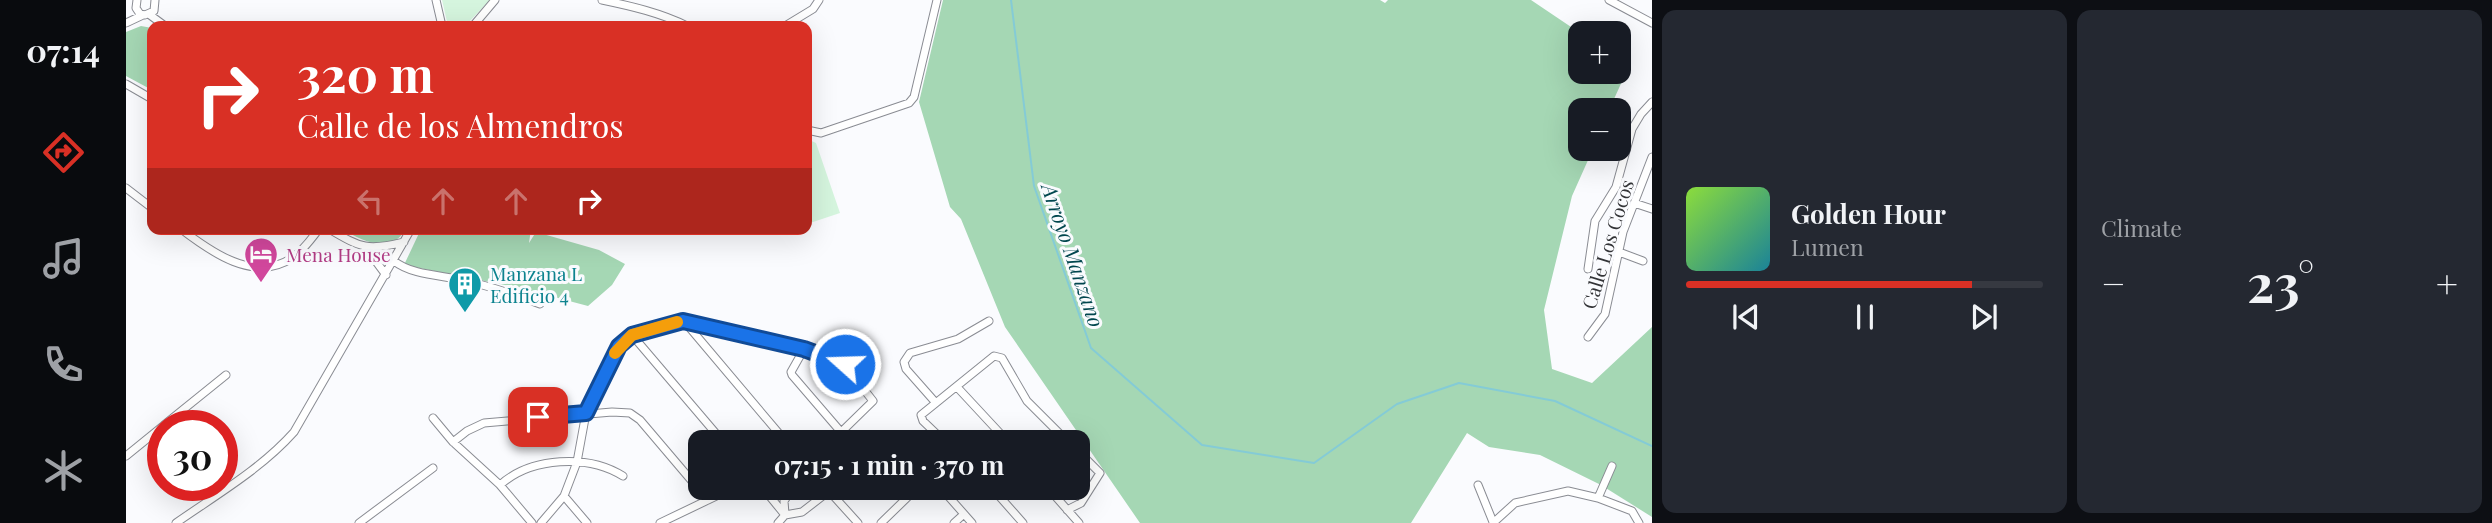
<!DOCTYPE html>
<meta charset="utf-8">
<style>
body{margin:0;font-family:"Playfair Display",serif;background:#242831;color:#f1f3f6;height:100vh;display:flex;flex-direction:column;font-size:26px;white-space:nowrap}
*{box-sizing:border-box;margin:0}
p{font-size:23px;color:#9ea1a6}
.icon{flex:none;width:38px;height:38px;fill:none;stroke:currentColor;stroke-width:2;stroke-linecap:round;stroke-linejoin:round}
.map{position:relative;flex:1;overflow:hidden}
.panel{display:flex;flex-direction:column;gap:10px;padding:10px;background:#0d0f14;width:840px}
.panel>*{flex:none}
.top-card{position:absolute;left:21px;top:21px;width:665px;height:214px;border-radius:14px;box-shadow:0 7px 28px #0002;background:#d93025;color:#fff;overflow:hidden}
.buttons{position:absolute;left:1442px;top:21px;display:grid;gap:14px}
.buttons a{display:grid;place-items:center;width:63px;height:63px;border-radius:14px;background:#171b24;box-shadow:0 7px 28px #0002;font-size:35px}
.speed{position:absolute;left:21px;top:410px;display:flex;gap:14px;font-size:35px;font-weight:700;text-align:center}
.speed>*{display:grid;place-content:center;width:91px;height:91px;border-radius:50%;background:#171b24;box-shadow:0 7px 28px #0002;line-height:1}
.speed .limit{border:10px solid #d22;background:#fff;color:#111}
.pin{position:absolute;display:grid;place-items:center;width:60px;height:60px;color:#fff;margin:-30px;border-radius:14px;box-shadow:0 4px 10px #0006}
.me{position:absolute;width:77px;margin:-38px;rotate:290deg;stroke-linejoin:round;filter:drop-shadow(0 0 5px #0008)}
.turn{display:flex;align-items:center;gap:24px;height:147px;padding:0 35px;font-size:32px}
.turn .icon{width:91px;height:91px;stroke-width:2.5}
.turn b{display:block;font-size:49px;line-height:60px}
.lanes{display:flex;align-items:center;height:66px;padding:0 35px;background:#0003;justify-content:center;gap:35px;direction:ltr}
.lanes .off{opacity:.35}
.big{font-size:52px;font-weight:700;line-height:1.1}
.panel .tile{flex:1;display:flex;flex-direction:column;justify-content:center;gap:10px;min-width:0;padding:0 24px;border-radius:14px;background:#242831}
.song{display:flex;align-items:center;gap:21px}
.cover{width:84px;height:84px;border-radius:10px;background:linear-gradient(135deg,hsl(90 70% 55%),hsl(190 70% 35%))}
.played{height:7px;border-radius:4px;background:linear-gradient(90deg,#d93025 80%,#363941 80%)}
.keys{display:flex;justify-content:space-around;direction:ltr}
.heat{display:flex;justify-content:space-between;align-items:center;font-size:38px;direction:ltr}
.panel .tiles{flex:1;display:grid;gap:10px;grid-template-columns:repeat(2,1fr)}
.trip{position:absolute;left:562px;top:430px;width:402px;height:70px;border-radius:14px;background:#171b24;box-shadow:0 7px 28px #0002;font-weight:700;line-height:70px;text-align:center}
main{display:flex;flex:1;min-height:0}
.menu{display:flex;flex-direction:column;width:126px;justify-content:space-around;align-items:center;background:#090b0e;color:#9ea1a6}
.menu .icon{width:49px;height:49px}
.menu .on{color:#d93025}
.menu b{font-size:32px;color:#f1f3f6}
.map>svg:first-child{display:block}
</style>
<main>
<nav class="menu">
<b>07:14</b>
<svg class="icon on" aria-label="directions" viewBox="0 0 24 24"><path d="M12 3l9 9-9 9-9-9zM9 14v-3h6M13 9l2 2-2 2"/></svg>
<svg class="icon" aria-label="music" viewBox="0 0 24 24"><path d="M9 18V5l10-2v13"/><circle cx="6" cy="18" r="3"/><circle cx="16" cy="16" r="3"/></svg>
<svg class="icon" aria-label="phone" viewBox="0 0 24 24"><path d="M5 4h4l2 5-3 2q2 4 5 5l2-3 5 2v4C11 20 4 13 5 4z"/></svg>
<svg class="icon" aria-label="climate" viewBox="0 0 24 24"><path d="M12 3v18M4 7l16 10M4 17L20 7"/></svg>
</nav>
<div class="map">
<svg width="1526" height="523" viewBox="0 0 1526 523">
<rect width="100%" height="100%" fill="#fafbfe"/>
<!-- green -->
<path fill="#d5f5de" d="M316,0H364L339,26H322Z
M681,139L690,143L714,213L681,224Z"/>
<!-- forest -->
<path fill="#a5d7b4" d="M817,0H1254L1259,3L1262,0H1405L1454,33V72H1493V60L1503,66L1483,110H1454V149H1467L1446,196L1418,310L1426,369L1466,383L1526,327V517L1475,485L1414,455L1363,447L1341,433L1285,523H1014L879,327L835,219L824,207L793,102Z
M15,26L26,28V90L0,76V32Z
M216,229H280C265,255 236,241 216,229Z
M295,229H405L403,243L410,232L473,250L499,264L486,285L462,306L394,288L278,265Z"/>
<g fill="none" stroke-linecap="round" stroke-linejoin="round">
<!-- stream -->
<path stroke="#84cbd6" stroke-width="2" d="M885,0L908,186L965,348L1076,445L1188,463L1271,404L1333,383L1429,401L1526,446"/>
<!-- minor casing -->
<g stroke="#8a8c93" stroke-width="9">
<path id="minor" d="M11,0L10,8L14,14L19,15L28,11L29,0
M310,0L316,26
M476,0C505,6 535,13 561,26
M1483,0L1526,23
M24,15L39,26
M0,23L17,15
M347,26L369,0
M659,26L687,9L693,0
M0,84L26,99
M681,130L695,133L783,103L788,97L811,0
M0,188L26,208
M1508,203L1526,209
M55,229C85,252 128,283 166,258C177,251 185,239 193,229
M203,229C235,248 242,251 278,242
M240,248L260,275
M1493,252L1517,261
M268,261C287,276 318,275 341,281C366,287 390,295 414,304
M1462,269L1469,221L1490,187L1506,129L1515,114L1526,102
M558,321L661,443
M506,335L598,443
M1462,337L1479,314L1497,232L1526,157
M678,349L665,372L666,375L715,432
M831,387L883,443
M810,403L780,369L778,362L784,353L832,339L863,321
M307,418L327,442L374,485L406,523
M38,425L100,375
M327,442L341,431L358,423L486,412L504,413L514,420L582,500
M760,443L767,439L773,443
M820,443L797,421L795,415L868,356L876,358L901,401L943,443
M0,456L37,426
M374,485C405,457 462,454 497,476
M1352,485L1367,522
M637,488L659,515
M815,488L846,523
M866,488L897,523
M922,488L953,523
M703,491L732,523
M438,496L461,523
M1472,498L1486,466
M941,510L955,503L974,473L952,451
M659,514L658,501L667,488
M659,515L676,512L707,488
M50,523C90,495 135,469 168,432L285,229
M233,523L307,468
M415,523L438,496L451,462L460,413L493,346L506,335L557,321L678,349L718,364L747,401L704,443
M534,523L607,488
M652,523L659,515
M755,523L791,488
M828,523L838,514
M1367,523L1389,503L1442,491L1472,498L1506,511L1513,523"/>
</g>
<!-- minor -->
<use href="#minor" stroke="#fff" stroke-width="7"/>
</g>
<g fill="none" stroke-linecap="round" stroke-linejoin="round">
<!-- route casing -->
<g stroke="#114b97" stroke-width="18">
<path id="route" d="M412,417L460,413L493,346L506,335L557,321L678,349L719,364"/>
</g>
<!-- route -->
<use href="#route" stroke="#1a73e8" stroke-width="12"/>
<!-- slow -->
<path stroke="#f59e0b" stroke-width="12" d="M489,353L506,335L551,322"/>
</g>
<!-- icons -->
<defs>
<g id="hotel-pin" transform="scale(1.75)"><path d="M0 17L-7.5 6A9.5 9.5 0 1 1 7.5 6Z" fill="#d1479c" stroke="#fafbfe"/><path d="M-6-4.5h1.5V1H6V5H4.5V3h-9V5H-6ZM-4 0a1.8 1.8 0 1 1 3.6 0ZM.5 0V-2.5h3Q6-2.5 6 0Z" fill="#fff"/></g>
<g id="building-pin" transform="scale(1.75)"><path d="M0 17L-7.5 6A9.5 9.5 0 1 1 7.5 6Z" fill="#0f9aa8" stroke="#fafbfe"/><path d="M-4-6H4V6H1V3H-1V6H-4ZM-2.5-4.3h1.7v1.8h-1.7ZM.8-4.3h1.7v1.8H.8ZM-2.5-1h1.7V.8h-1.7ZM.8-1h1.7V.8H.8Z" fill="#fff"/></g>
</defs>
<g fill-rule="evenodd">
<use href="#hotel-pin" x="135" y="254"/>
<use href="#building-pin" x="339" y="284"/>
</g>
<g text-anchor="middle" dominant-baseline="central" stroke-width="6" stroke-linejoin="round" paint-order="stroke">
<!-- street labels -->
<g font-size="19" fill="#333437" stroke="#fafbfe">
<text transform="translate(1481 244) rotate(-73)">Calle Los Cocos</text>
</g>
<!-- hotel labels -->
<g font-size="19" fill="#b23c85" stroke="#fafbfe" text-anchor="start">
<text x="160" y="254">Mena House</text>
</g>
<!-- culture labels -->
<g font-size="19" fill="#0d838f" stroke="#fafbfe" text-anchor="start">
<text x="364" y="273">Manzana L<tspan x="364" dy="22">Edificio 4</tspan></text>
</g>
<!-- water labels -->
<g font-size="21" font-style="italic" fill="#01464e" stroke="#fafbfe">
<text transform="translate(948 255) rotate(71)">Arroyo Manzano</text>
</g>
</g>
</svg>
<div class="buttons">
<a>+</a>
<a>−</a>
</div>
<div class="speed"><div class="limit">30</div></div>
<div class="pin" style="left:412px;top:417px;background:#d93025"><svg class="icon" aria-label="arrive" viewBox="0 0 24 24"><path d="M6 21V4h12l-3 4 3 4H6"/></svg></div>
<svg class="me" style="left:719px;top:364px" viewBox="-20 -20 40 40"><circle r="17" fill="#1a73e8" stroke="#fff" stroke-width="3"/><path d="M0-11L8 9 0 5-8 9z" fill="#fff"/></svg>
<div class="trip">07:15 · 1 min · 370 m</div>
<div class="top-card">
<div class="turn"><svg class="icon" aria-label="right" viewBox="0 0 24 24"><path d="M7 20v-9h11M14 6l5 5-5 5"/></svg><div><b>320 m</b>Calle de los Almendros</div></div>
<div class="lanes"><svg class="icon off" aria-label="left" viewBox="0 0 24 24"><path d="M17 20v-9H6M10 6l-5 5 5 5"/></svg><svg class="icon off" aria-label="ahead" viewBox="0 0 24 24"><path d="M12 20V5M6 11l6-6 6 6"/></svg><svg class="icon off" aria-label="ahead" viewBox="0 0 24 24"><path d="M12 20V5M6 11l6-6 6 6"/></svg><svg class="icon" aria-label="right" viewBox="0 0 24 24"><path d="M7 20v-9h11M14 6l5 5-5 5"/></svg></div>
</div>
</div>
<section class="panel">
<div class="tiles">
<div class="tile">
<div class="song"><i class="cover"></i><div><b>Golden Hour</b><p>Lumen</p></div></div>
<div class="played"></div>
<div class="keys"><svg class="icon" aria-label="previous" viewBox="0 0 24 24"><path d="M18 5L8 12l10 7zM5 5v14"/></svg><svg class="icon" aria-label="pause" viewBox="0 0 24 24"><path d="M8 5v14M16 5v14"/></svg><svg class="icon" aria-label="next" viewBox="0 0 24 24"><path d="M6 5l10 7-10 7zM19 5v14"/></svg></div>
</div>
<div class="tile"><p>Climate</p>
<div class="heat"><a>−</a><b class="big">23°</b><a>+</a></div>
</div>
</div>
</section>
</main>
